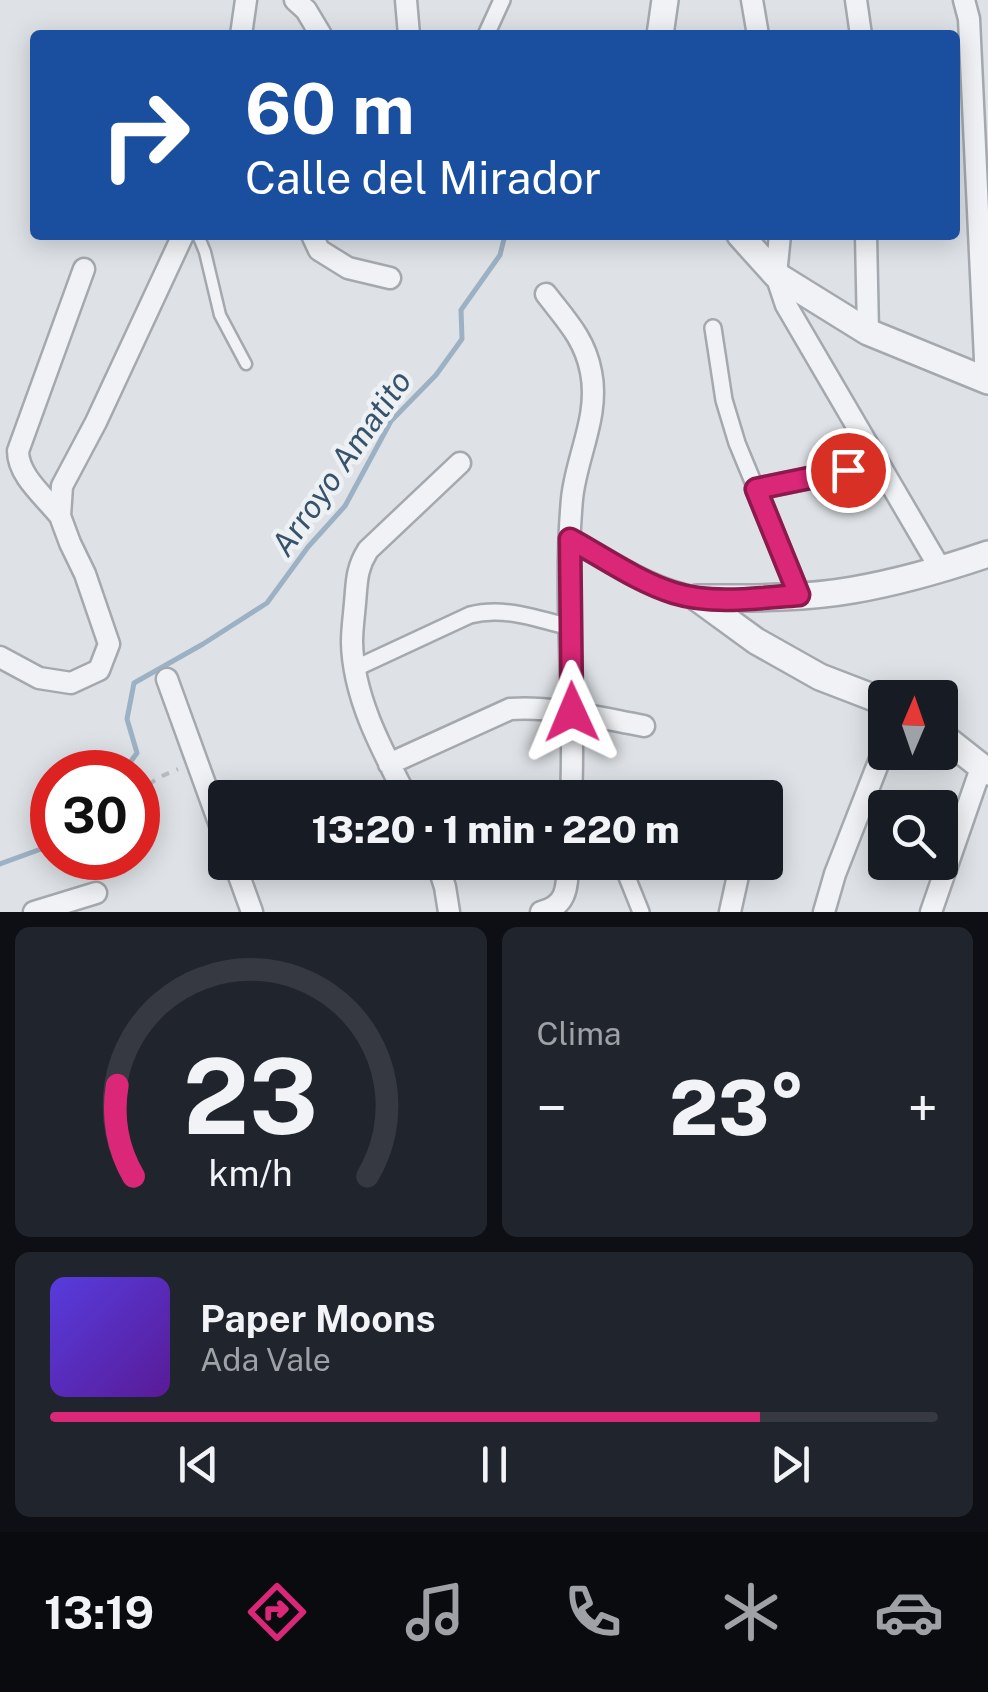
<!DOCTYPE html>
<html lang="es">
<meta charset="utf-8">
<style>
body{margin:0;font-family:"Public Sans",sans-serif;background:#20242c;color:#f1f3f6;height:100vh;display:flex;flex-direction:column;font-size:38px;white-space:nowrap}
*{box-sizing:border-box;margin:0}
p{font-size:32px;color:#9ea1a6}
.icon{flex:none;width:55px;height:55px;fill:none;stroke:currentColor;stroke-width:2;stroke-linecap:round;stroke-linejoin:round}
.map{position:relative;height:912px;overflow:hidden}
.sheet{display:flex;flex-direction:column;gap:15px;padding:15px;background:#0d0f14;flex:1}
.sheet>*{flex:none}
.banner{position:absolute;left:30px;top:30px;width:930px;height:210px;border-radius:10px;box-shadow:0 5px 25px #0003;background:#1a4fa0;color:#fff;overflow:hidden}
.needle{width:65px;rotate:2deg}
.tools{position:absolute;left:868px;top:680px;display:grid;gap:20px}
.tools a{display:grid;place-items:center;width:90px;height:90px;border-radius:10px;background:#171b24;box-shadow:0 5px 25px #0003;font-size:50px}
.speed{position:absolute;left:30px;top:750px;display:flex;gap:20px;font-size:50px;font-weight:700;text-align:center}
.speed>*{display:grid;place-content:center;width:130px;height:130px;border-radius:50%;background:#171b24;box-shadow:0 5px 25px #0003;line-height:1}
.speed .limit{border:15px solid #d22;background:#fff;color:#111}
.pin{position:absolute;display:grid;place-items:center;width:85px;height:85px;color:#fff;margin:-42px;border:5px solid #fff;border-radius:50%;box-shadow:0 2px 10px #0007}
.me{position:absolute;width:110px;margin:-55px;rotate:359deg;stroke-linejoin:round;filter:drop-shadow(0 0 8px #0008)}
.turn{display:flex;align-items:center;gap:35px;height:210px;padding:0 50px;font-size:45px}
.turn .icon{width:130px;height:130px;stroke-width:2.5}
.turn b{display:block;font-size:70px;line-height:85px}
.big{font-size:75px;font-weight:800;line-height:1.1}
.sheet .card{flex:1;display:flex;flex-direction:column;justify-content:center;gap:15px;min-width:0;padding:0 35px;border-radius:15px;background:#20242c}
.sheet .dial{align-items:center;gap:0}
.dial svg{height:260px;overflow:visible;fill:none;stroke:#363941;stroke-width:7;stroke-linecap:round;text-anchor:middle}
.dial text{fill:#f1f3f6;stroke:none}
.song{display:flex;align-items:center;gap:30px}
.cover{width:120px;height:120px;border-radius:15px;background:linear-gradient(135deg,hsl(250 70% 55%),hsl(270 70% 35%))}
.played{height:10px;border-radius:5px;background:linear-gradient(90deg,#db2777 80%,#363941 80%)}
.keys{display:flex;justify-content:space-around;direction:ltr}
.heat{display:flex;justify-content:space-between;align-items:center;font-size:55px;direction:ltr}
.sheet .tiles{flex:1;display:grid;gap:15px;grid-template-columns:1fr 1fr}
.card:last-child{grid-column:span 2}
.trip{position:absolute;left:208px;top:780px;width:575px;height:100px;border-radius:10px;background:#171b24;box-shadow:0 5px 25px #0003;font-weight:800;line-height:100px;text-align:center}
.tab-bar{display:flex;height:160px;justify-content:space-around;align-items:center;background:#090b0e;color:#9ea1a6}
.tab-bar .icon{width:70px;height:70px}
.tab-bar .active{color:#db2777}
.tab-bar b{font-size:45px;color:#f1f3f6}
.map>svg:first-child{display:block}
</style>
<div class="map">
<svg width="988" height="912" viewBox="0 0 988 912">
<rect width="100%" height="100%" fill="#dee2e6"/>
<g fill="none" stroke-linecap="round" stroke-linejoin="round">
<!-- stream -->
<path stroke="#9cb1c3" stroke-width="5" d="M123,772L137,753L127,719L134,683L203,644L267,603L308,547L345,506L391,421L436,375L462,339L461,310L500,255L505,235
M0,864L52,845"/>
<!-- service casing -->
<g stroke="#a4a9af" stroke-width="15">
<path id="service" d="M198,235L205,252L220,315L246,364"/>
</g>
<!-- pedestrian casing -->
<g stroke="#a4a9af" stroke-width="20">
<path id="pedestrian" d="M486,35L502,0
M713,328L724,400L737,443L756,489
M356,668L470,615C504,606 537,619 570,627
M621,862L641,912"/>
</g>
<!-- minor casing -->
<g stroke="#a4a9af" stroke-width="25">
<path id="minor" d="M295,0L306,10L321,35
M406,0L409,35
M752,0L758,35
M856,0L861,35
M964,0L969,19L986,381
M241,35L246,0
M312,235L319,250L348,268L390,278
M780,235L776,275L786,305L941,570
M866,235L868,332
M546,294C566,320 585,339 591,372C600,416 576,457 572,499C563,598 576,698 571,798
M60,516C45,497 18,476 18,451L84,269
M570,539C611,562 651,590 697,598
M799,595L756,489L879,464
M0,657L39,678L71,683L99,670L109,644L85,574L70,543L60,516L62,486L96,422L183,235
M167,679L225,839
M389,764L510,709C555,706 600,718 644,726
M407,798C382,750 353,697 352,642C352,629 354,616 355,603C357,582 356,569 368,550L460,463
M234,862L252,912
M437,862L445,887L449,912
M34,912L96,893
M541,912C568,906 567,886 568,862
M730,912L741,862
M824,912L835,874L885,746
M931,912L981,768"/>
</g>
<!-- tertiary casing -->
<g stroke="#a4a9af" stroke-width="30">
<path id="tertiary" d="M660,35L665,0
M740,235L776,275L868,332L988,381
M697,598C748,598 802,599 853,590C899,582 944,569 988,554
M697,598L756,641L820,677L885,702
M940,734L988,772"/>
</g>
<!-- path -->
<path stroke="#b8bcc1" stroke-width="4" stroke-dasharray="8 8" stroke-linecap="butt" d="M138,797C148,782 161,776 178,769
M104,876L111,858"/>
<!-- service -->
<use href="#service" stroke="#f0f2f5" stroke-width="10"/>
<!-- pedestrian -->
<use href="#pedestrian" stroke="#f0f2f5" stroke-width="15"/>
<!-- minor -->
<use href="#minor" stroke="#f0f2f5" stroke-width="20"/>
<!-- tertiary -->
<use href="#tertiary" stroke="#f0f2f5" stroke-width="25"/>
</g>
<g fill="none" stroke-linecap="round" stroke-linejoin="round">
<!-- route casing -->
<g stroke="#8e194d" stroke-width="25">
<path id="route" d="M572,712L570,539C603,557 638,582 674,593C713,605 759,598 799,595L756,489L848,470"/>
</g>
<!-- route -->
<use href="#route" stroke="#db2777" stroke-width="18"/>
</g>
<g text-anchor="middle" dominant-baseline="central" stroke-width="9" stroke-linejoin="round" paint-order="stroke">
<!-- water labels -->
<g font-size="32" font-style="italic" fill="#37526b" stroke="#edf1f4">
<text transform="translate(341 463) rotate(-55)">Arroyo Amatito</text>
</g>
</g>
</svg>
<div class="tools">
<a><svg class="needle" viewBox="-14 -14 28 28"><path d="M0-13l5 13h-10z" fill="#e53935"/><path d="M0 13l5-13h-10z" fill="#9ea1a6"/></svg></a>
<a><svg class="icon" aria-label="search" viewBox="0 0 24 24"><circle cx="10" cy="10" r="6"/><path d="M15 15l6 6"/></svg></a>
</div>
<div class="speed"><div class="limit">30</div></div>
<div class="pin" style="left:848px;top:470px;background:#d93025"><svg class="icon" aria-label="arrive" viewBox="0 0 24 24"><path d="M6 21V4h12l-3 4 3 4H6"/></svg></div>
<svg class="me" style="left:572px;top:712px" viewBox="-20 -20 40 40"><path d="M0-17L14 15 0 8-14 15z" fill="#db2777" stroke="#fff" stroke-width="4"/></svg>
<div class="trip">13:20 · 1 min · 220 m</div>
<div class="banner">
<div class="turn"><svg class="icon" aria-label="right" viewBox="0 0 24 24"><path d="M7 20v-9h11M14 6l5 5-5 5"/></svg><div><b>60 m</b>Calle del Mirador</div></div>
</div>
</div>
<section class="sheet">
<div class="tiles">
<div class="card dial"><svg viewBox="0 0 100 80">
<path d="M14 69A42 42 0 1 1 86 69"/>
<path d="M14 69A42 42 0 0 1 9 41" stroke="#db2777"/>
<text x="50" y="56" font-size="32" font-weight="700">23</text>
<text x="50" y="72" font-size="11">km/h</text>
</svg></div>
<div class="card"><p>Clima</p>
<div class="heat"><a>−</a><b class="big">23°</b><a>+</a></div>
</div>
<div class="card">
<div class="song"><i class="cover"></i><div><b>Paper Moons</b><p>Ada Vale</p></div></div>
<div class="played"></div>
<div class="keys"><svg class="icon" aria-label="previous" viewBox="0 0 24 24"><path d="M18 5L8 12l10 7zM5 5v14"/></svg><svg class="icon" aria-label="pause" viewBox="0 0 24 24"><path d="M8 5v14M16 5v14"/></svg><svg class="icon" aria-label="next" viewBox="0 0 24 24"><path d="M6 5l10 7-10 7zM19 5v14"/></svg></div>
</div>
</div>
</section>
<nav class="tab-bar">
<b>13:19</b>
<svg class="icon active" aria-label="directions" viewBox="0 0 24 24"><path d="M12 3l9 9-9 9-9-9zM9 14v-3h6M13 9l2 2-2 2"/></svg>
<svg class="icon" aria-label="music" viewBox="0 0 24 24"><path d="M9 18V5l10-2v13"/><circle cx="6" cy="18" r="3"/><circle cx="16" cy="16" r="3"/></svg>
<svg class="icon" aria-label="phone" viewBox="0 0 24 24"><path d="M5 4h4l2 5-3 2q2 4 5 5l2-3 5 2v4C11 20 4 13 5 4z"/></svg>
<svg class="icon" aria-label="climate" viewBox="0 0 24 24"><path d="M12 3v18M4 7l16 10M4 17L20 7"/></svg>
<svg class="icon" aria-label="car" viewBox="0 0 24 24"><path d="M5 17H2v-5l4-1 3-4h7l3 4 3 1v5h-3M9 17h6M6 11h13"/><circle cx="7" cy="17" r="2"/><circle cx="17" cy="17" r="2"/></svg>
</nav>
